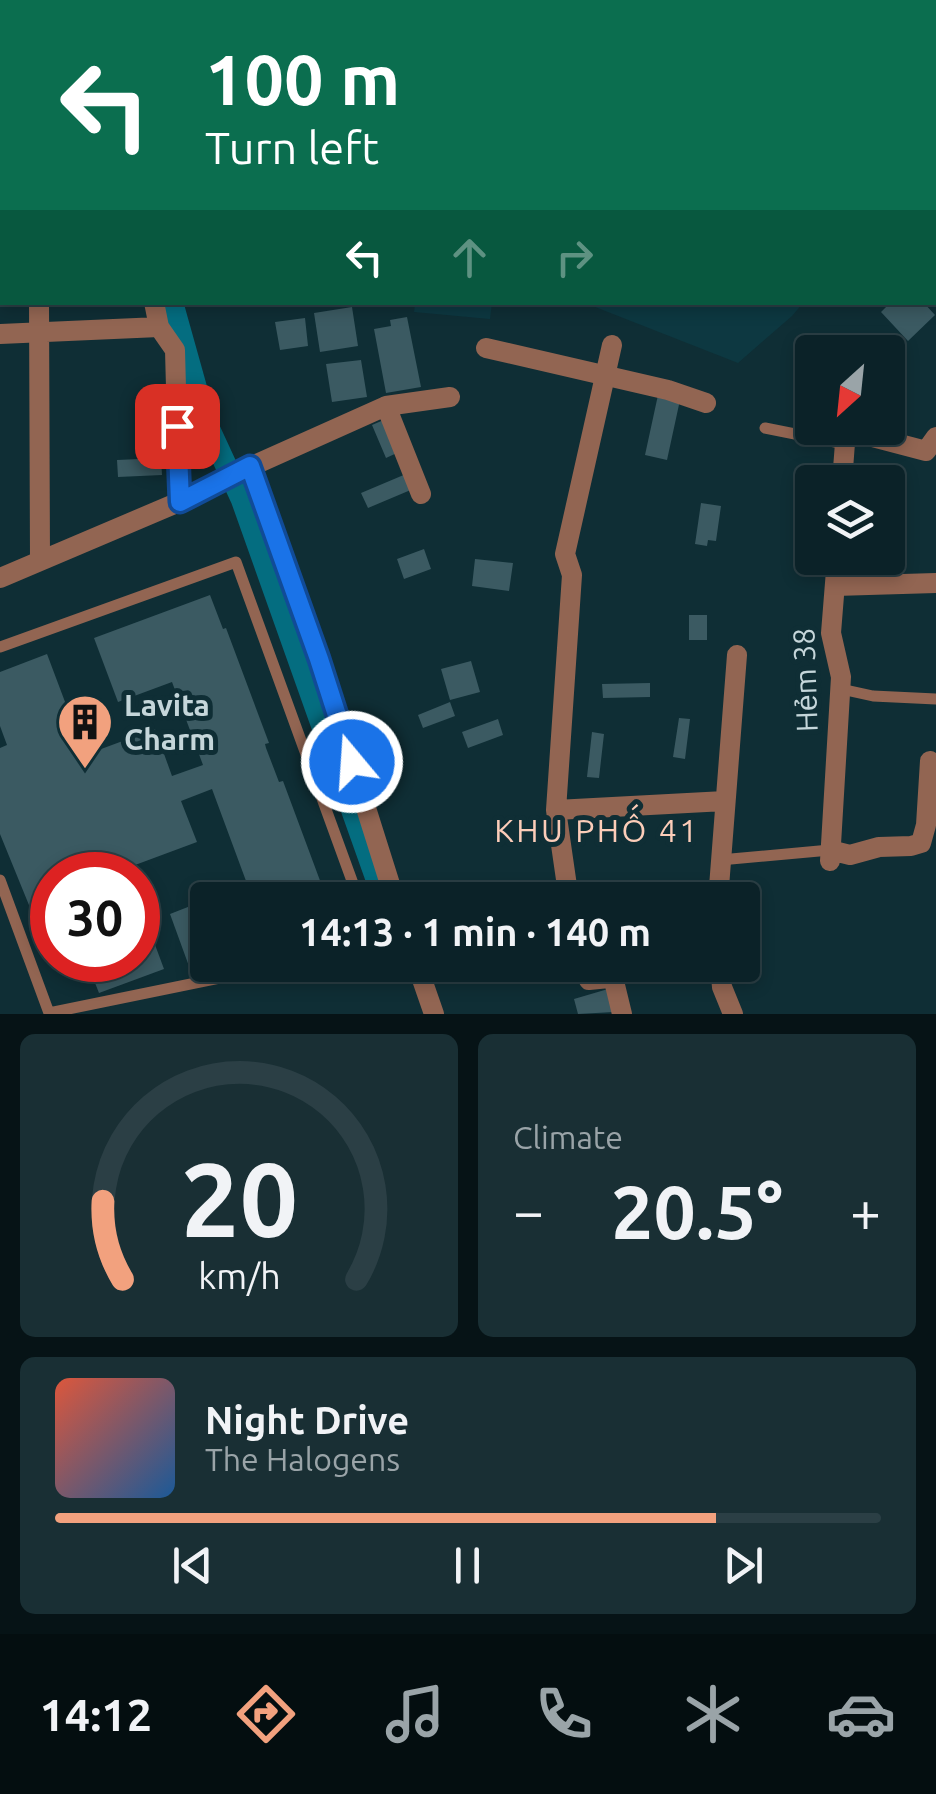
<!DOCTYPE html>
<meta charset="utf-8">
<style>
body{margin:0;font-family:Ubuntu,sans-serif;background:#192f34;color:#f1f3f6;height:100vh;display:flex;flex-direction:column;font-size:38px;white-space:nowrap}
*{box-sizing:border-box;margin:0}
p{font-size:32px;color:#9aa4a8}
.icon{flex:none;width:55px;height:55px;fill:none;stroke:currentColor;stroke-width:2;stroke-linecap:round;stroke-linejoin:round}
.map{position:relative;height:1014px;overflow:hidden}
.sheet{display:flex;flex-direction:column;gap:20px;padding:20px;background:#061316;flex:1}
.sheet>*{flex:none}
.hud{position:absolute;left:0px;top:0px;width:938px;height:305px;box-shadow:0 5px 15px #0003,0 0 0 2px #2b3f45;background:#0b6e4f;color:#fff;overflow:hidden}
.needle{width:65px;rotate:207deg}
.tools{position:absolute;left:795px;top:335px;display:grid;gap:20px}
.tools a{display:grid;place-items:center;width:110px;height:110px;border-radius:10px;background:#0b2228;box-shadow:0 5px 15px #0003,0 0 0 2px #2b3f45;font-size:50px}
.speed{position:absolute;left:30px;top:852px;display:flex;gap:20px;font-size:50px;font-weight:700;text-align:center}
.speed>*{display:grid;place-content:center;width:130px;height:130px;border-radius:50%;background:#0b2228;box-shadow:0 5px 15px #0003,0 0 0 2px #2b3f45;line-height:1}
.speed .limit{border:15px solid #d22;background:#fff;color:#111}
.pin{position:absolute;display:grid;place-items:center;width:85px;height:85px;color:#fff;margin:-42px;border-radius:20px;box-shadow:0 5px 15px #0006}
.me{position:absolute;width:110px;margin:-55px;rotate:342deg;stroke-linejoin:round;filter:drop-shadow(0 0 8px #0008)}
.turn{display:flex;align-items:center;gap:35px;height:210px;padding:0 40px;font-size:45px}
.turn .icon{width:130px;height:130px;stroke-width:2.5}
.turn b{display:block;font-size:70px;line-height:85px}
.lanes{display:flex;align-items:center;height:95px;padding:0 40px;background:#0003;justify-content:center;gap:50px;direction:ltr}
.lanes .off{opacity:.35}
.big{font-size:75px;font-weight:600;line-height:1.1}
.sheet .widget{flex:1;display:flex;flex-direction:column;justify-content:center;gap:15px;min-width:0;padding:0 35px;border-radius:15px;background:#192f34}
.sheet .dial{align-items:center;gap:0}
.dial svg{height:260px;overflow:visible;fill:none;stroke:#2b3f45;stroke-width:7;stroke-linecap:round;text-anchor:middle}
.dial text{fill:#f1f3f6;stroke:none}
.song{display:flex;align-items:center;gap:30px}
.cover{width:120px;height:120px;border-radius:15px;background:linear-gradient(135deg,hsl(10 70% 55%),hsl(210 70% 35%))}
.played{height:10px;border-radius:5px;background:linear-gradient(90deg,#f2a17e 80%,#2b3f45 80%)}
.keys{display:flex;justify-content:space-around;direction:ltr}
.heat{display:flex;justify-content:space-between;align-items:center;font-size:55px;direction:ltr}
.sheet .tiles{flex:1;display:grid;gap:20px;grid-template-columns:1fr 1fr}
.widget:last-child{grid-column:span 2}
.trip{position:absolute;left:190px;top:882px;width:570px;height:100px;border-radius:10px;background:#0b2228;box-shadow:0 5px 15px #0003,0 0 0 2px #2b3f45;font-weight:600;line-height:100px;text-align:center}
.dock{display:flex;height:160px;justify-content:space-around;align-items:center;background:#040e10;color:#9aa4a8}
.dock .icon{width:70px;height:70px}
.dock .current{color:#f2a17e}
.dock b{font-size:45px;color:#f1f3f6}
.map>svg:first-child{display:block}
</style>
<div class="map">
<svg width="936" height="1014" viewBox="0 0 936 1014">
<rect width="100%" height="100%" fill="#0f2e35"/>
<!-- built -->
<path fill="#0d3841" d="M415,303V302L492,303L490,319L414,312Z
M585,303L803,302V303L792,316L738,363Z"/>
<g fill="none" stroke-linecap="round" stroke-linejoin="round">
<!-- canal -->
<path stroke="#046d80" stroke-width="22" d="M29,0L31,2
M172,302L205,420L242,500L384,900"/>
</g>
<!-- building -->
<path fill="#3b5a62" d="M891,302H923L935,315L908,341L881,312Z
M352,307L358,346L320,352L314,313Z
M407,317L421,387L386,393L374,329L391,326L390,320Z
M305,318L308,346L280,350L275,322Z
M361,360L367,397L332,402L326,364Z
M658,395L680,400L667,460L645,455Z
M386,419L399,452L386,458L372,425Z
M161,458L162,475L118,477L117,460Z
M406,474L413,489L368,508L361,493Z
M701,503L721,506L716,541L708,540L707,546L695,544Z
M424,549L431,569L404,579L397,559Z
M475,559L513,563L509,591L472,586Z
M210,595L223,629L226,628L269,743L265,744L266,748L279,782L283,781L325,894L322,895L323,900H219L249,889L212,789L181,801L197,842L127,868L129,875H52V933L42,937L0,834V748L7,745L0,726V672L47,654L85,755L155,729L172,776L203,765L172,682L118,702L94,638Z
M689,615H707V640H689Z
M471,661L480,692L450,700L441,669Z
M650,683V697L603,698L602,684Z
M450,702L455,716L423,728L418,715Z
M679,718L690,719L685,759L673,757Z
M498,719L503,735L468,748L462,732Z
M592,732L604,734L599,778L587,777Z
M483,889L487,900H457Z
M138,899L164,969L99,993L86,960H138Z
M208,904V963L190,969L170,914L193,905L196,912L199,911L198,907Z
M215,965H240L218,973Z
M608,989L614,1012L578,1014L574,999Z"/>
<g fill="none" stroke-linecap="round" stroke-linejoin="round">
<!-- lane -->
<path stroke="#926552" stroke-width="11" d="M765,428L845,444
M0,647L236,562L359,900
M841,689L873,696L936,699
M720,860L830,850
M0,880L49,1013L283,965"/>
<!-- street -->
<path stroke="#926552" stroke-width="20" d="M213,0L214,2
M827,0L828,2
M603,2L604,0
M893,2L903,0
M0,54L2,55
M935,180L936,182
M39,302L40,561
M154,302L159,327
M0,334L159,327L175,350L179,502
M486,348L668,390L706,403
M386,406L450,397
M250,467L319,659L395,900
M842,482L846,430L926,451L936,437
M0,578L179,502L250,467L386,406L421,494
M835,586L936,583
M556,810L725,801
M830,850L850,855L879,847L911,846L921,843L926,825L930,761
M830,861L841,677L831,633L837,558
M569,900L556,810L572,575L565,554L612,345
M718,900L737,655
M417,965L434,1014
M580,965L589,980L609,978L614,981L622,1014
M720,965L722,987L733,1014"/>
</g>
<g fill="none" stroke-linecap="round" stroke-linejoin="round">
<!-- route casing -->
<g stroke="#114b97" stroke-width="25">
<path id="route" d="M177,426L180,502L250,466L319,659L352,762"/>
</g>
<!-- route -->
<use href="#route" stroke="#1a73e8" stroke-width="18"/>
</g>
<!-- icons -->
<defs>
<g id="building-pin" transform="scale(2.875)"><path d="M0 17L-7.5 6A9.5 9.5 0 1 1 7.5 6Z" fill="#f2a17e" stroke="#0f2e35"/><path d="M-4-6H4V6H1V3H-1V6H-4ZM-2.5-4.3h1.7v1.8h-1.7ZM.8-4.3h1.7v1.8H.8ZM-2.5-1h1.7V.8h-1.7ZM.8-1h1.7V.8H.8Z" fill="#111"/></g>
</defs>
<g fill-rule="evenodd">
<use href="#building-pin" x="85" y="722"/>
</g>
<g text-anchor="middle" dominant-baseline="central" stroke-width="10" stroke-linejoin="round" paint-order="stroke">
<!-- street labels -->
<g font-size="30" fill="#c5d6da" stroke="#0f2e35">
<text transform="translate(805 680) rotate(-92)">Hẻm 38</text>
</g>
<!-- poi labels -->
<g font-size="30" font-weight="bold" fill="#c5d6da" stroke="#0f2e35" text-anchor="start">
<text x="124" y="705">Lavita<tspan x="124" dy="34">Charm</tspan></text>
</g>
<!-- neighbourhood labels -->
<g font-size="32" letter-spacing="2.5" fill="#fccdb9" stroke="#0f2e35">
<text x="597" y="830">KHU PHỐ 41</text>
</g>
</g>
</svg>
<div class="tools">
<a><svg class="needle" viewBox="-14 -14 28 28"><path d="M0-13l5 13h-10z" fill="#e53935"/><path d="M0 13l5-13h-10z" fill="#9aa4a8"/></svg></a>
<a><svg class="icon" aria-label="layers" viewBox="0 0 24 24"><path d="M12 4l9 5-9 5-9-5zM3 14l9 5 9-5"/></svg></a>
</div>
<div class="speed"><div class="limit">30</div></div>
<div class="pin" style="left:177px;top:426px;background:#d93025"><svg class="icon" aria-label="arrive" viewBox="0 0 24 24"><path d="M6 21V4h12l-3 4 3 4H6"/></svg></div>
<svg class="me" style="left:352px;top:762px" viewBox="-20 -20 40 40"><circle r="17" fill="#1a73e8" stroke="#fff" stroke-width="3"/><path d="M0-11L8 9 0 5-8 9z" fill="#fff"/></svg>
<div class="trip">14:13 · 1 min · 140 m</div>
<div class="hud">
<div class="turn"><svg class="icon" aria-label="left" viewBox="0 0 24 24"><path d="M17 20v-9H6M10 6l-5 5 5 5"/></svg><div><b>100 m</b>Turn left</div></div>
<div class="lanes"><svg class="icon" aria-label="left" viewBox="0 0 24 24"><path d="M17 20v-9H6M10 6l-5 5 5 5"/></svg><svg class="icon off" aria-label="ahead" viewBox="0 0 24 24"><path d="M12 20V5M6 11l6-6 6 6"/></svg><svg class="icon off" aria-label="right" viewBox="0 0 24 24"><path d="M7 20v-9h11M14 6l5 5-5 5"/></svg></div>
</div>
</div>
<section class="sheet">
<div class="tiles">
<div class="widget dial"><svg viewBox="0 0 100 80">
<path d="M14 69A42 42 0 1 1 86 69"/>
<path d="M14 69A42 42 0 0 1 8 45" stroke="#f2a17e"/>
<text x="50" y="56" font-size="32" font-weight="700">20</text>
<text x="50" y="72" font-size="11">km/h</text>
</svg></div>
<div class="widget"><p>Climate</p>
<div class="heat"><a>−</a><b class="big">20.5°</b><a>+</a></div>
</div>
<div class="widget">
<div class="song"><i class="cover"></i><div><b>Night Drive</b><p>The Halogens</p></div></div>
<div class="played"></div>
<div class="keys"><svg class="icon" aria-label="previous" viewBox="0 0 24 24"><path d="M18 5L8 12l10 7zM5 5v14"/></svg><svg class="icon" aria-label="pause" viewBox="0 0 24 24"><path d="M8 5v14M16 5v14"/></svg><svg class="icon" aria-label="next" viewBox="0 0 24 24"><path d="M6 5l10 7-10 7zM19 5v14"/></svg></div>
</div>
</div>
</section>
<nav class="dock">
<b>14:12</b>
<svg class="icon current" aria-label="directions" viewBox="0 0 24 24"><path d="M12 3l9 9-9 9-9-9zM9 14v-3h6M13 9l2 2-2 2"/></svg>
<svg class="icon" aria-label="music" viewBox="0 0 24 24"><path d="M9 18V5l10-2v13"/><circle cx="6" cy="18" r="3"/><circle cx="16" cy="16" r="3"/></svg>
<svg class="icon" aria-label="phone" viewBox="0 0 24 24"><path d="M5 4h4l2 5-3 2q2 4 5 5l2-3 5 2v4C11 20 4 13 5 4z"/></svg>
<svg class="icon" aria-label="climate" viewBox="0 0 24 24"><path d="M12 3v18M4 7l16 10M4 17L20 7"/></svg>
<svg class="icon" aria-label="car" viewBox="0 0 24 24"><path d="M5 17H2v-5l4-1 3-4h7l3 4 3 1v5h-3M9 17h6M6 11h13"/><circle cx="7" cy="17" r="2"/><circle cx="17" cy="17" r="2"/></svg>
</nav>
